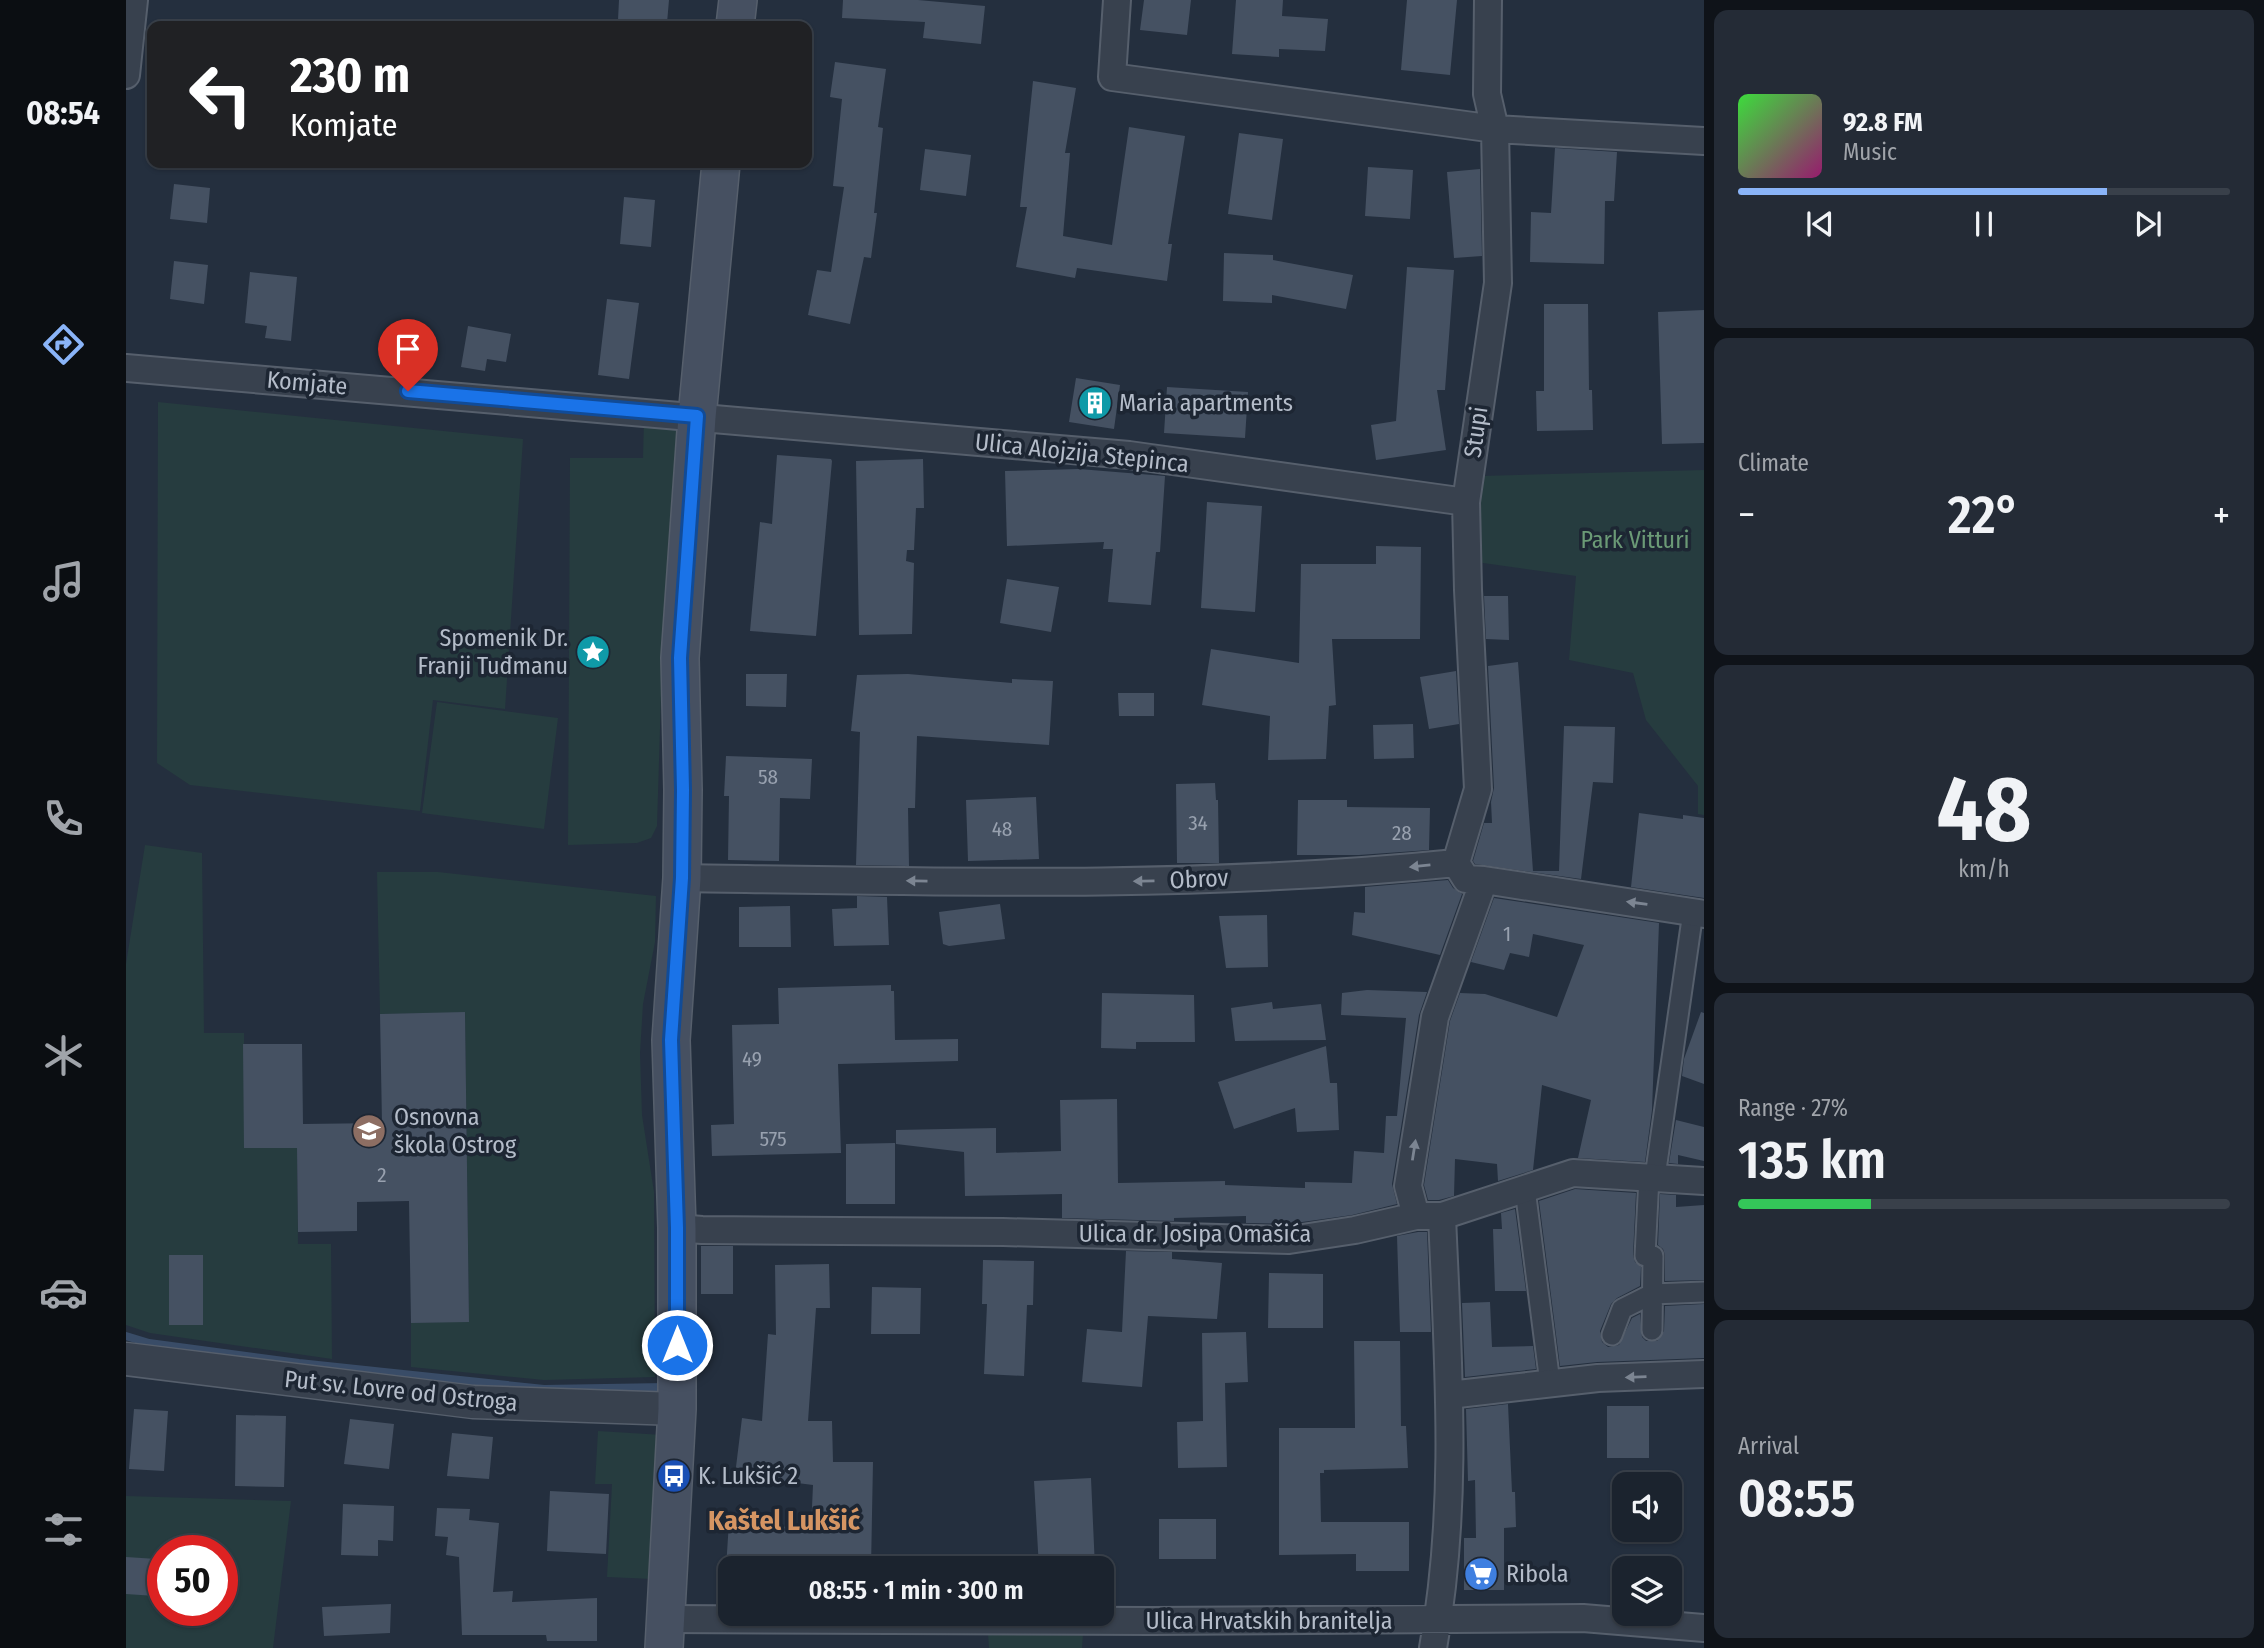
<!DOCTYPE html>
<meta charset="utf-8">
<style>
body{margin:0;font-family:"Fira Sans Condensed",sans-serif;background:#242b36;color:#f1f3f6;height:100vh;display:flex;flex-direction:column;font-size:26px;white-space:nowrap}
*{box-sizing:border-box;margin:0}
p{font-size:23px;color:#a0a4aa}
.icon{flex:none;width:38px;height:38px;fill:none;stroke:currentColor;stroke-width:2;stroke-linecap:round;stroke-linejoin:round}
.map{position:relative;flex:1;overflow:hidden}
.sheet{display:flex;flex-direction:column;gap:10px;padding:10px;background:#0f1319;width:560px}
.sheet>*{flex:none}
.top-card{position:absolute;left:21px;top:21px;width:665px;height:147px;border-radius:14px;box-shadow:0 2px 5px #0004,0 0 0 2px #39404a;background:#202124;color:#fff;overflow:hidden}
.controls{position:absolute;left:1486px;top:1472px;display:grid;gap:14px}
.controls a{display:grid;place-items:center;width:70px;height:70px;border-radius:14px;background:#1b232e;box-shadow:0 2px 5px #0004,0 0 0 2px #39404a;font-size:35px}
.speed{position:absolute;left:21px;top:1535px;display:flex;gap:14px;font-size:35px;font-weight:700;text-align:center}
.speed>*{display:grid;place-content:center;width:91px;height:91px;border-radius:50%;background:#1b232e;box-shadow:0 2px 5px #0004,0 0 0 2px #39404a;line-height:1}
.speed .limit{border:10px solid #d22;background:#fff;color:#111}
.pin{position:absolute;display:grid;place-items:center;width:60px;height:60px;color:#fff;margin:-72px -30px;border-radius:50% 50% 50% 0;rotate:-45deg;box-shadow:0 0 7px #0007}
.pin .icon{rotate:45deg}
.me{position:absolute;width:77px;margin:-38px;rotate:0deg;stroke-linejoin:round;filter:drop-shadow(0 0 5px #0008)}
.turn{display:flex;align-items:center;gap:24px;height:147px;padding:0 28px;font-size:32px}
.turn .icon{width:91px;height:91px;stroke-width:2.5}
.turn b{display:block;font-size:49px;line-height:60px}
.big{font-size:52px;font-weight:600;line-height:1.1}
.sheet .tile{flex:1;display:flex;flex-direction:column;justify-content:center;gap:10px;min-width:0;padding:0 24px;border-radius:14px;background:#242b36}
.sheet .dial{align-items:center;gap:0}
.dial b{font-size:91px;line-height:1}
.song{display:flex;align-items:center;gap:21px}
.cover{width:84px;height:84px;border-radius:10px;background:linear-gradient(135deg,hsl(120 70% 55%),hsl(320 70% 35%))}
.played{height:7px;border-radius:4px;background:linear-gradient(90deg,#8ab4f8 75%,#39404a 75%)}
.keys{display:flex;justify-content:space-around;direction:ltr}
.heat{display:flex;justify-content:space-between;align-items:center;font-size:38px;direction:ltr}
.charge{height:10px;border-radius:5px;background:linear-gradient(90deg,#34c759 27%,#39404a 0)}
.trip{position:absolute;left:592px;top:1556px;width:396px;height:70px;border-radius:14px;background:#1b232e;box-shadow:0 2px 5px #0004,0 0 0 2px #39404a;font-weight:600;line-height:70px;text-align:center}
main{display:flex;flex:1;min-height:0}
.tab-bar{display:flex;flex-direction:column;width:126px;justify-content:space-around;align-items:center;background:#0b0e12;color:#a0a4aa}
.tab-bar .icon{width:49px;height:49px}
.tab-bar .selected{color:#8ab4f8}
.tab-bar b{font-size:32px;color:#f1f3f6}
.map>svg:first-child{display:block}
</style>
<main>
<nav class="tab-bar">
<b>08:54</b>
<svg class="icon selected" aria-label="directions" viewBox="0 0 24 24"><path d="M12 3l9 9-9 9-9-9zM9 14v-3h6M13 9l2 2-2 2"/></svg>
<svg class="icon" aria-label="music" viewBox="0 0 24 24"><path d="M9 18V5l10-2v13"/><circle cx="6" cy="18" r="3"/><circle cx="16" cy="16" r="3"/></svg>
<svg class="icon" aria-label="phone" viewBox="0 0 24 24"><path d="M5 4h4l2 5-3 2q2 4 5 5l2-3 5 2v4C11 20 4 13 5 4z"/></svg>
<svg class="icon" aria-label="climate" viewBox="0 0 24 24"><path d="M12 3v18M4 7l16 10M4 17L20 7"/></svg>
<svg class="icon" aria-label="car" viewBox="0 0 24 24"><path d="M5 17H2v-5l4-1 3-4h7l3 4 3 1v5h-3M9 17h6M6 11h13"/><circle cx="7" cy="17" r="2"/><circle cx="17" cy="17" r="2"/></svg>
<svg class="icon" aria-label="filters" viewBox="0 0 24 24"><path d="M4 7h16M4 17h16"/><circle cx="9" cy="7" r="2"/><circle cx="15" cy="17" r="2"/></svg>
</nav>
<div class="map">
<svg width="1578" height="1648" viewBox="0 0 1578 1648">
<rect width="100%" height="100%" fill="#242f3e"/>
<!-- green -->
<path fill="#263c3f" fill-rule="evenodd" d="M32,402L397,439L379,709L307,700L294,811L64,785L31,763Z
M518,419L555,429L536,664L531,826L525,838L511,843L442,845L444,458H517Z
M1578,470V815L1572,814V786L1520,720L1507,673L1443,660L1450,576L1350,562L1355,476Z
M311,702L432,718L418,829L296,813Z
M19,845L76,853L78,1033H118V1148H171L172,1244H205L206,1359L24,1333L0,1325V964Z
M251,872H312L530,896L529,942L517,1004L514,1053L516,1115L528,1192L529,1377L418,1380L285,1367V1323L343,1321L339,1013L254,1014Z
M472,1431L537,1435L527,1579L481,1577L486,1484H469Z
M0,1496L165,1501L147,1648H0ZM37,1550H96V1610H37Z
M862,1633L957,1634L956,1648H863Z"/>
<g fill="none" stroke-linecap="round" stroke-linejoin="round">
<!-- stream -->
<path stroke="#394c67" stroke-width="8" d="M0,1336L23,1343L173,1363L418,1389L540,1387"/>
</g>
<!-- building -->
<path fill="#455162" d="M493,0H543L541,23L492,20Z
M717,0H792L859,6L855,44L797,38L799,22L716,18Z
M1018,0H1065L1061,35L1014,30Z
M1110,0H1157L1156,16L1202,19L1199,51L1153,49V57L1106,54Z
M1281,0H1331L1324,75L1275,70Z
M709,62L760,69L752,127L757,128L748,213H751L745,258L738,257L724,324L682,315L691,270L705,272L718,187L707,186L716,99L704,97Z
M907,81L950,88L939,153H944L937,236L986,245L1003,127L1059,136L1042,244H1046L1041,281L951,268L949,278L890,267L901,207H894Z
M1113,133L1157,139L1146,220L1102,214Z
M1429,148L1491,152L1488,201H1479L1478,264L1404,262L1405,212L1425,213Z
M799,149L845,155L840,196L794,190Z
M1242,167L1287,170L1284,219L1239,216Z
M1354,169L1356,256L1328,258L1321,172Z
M48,184L84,188L81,223L44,219Z
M498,197L529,200L525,247L494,244Z
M1098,253L1147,255V260L1227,275L1220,309L1146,295V303L1097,301Z
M48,261L82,265L78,304L44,299Z
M1281,267L1328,270L1319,390H1311L1320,450L1250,460L1245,425L1270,421Z
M124,272L171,277L165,341L139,338L141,326L119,323Z
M481,299L513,303L503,379L472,375Z
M1418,304H1462L1463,390H1466L1467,430L1411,431L1410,391H1418Z
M1578,310V443L1536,444L1532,312Z
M342,326L385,334L380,362L361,359L359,371L335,367Z
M950,378L994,385L988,429L943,422Z
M1041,387L1122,392L1119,438L1038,433Z
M651,455L705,459L706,461L690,636L624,631L634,522L646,524Z
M797,459L798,508H790L788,550H781L780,561L788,563L786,634L733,635L730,461Z
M953,469L1039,476L1034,552H1030L1025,605L982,602L987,549H977L978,542L881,546L879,471Z
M1081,502L1136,506L1129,612L1075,608Z
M1250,546L1295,547L1294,639H1206L1210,705L1203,706L1200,759L1142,760L1144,716L1076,705L1085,649L1173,663L1175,564H1250Z
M881,579L933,587L925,632L874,623Z
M1358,596H1382L1383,640L1360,639Z
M1392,662L1407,871H1433L1438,726L1489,727L1487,783L1467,782L1455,879L1349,864L1347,861L1358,823H1366L1365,802L1368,788L1362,666Z
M1330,671L1333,724L1303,729L1294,677Z
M620,674H661L660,707L620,706Z
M782,674L886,683V679L927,681L923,745L791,736L789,808H782L783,866L730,865L734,732L725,731L731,675Z
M992,693H1028V716H993Z
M1287,724L1288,758L1248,759L1247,725Z
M600,756L686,759L684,799L654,798L653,861L602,860L603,796H598Z
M1089,783L1090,800H1092L1093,863H1051L1050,784Z
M910,797L913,859L842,861L840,800Z
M1172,800H1221V807L1304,808L1303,850L1233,855H1171Z
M1513,813L1557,819V815L1578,818V898L1505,887Z
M1322,880L1327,888L1336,894L1314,955L1226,935L1228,912L1239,913V887Z
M731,896L761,897L763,945L708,946L706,909L731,908Z
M1368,898L1533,923L1526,1110L1519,1162L1452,1158L1465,1100L1416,1085L1407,1170L1372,1181L1371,1164L1329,1159L1328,1196L1313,1200H1302L1298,1185L1324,1021L1334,993L1359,994L1431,1017L1458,945L1407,934L1403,957L1384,953L1378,970L1345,962Z
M874,904L879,939L823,946L817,944L813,912Z
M664,906L665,947H613V907Z
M1141,915L1142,967L1100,968L1093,916Z
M765,985V991H768L769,1040L832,1039V1061L712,1064L715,1153L586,1156L585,1125L608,1124L606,1025L653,1024L652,988Z
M1241,990L1301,992L1293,1015L1266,1184L1271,1204L1226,1215L1162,1224L1120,1223V1216L1048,1218V1221L936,1218V1194L839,1196L838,1152L770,1144V1130L870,1128V1153L935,1151L934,1100L991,1099L992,1183L1099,1181V1185L1179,1188V1182L1226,1183L1228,1151L1258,1153L1260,1116H1271L1280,1018L1215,1015L1216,993Z
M976,993L1068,995L1069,1042H1010V1049L975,1048Z
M1146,1002L1147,1009L1195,1004L1200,1040L1109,1041L1105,1008Z
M339,1012L343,1322L285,1323L283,1201L231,1202V1231L172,1232L171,1148H118L117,1044H176L177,1124L256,1123L254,1014Z
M1575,1012L1578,1013V1084L1556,1076L1558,1059Z
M1200,1046L1204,1083H1211L1213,1130L1171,1132L1169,1108L1108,1129L1092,1082Z
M1550,1120L1578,1127V1161L1552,1155V1164L1543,1163Z
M769,1143V1204H720V1144Z
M1449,1189L1510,1193L1507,1255L1509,1262L1515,1267L1514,1286L1491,1298L1485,1304L1474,1331L1476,1342L1482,1347L1493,1345L1506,1318L1514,1314L1516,1337L1520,1341H1531L1538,1331L1539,1306L1578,1304V1358L1471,1362L1434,1366L1413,1201Z
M1534,1194L1550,1195V1207L1578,1205V1280L1539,1281V1255L1537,1249L1532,1245Z
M1389,1209L1400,1291H1369L1367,1229H1376L1375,1213Z
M1292,1232H1301L1305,1332H1274L1271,1236Z
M575,1246H607V1294H575Z
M1000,1251L1046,1252V1259L1096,1263L1091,1319L1022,1316L1016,1387L956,1382L961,1329L996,1332Z
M43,1255H77V1325H43Z
M857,1260L908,1261L907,1305H901L898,1376L858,1374L861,1304H856Z
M703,1264L704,1308H690L682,1421H706L707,1462H747L745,1568H600L603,1522L685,1529L687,1485L609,1475L616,1418L636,1421L642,1334L650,1335L649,1265Z
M1143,1273L1197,1274V1328H1142Z
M746,1287L795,1288L794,1334H745Z
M1364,1302L1366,1347L1407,1346L1410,1369L1339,1377L1336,1303Z
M1120,1332L1122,1382L1099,1383L1101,1467L1052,1468L1051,1422L1077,1421L1076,1333Z
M1228,1341H1274L1275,1426H1280L1282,1468L1198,1470V1473H1194L1195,1522H1283V1571H1230V1554L1153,1555V1428H1229Z
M1382,1404L1386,1492H1389L1390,1527L1378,1528V1590H1338V1538H1350L1349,1480L1342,1481L1340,1409Z
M1481,1406H1523V1458H1481Z
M8,1409L42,1411L38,1471L3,1469Z
M110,1415L160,1416L158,1487L109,1486Z
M224,1419L268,1424L263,1469L218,1464Z
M326,1433L367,1437L363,1479L321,1476Z
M965,1478L969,1568H913L908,1481Z
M424,1491L483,1494L480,1554L421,1551Z
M217,1504L268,1506L267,1541L252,1540V1556L215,1555Z
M311,1508L344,1509L343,1520L373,1523L367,1592L387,1591L386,1602L471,1598V1641H421L420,1635H336L333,1557L320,1555L322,1537L309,1536Z
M1033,1519H1090V1559H1033Z
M0,1557L31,1559L29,1596L0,1594Z
M265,1604L264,1633L198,1636L196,1607Z"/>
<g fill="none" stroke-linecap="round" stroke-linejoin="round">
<!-- pedestrian casing -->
<g stroke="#565f6c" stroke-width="23">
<path id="pedestrian" d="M1523,1177L1519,1256H1527L1526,1330
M1529,1177L1567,912
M1399,1189L1424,1383
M1486,1335L1496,1309L1526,1294L1578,1292"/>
</g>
<!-- minor casing -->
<g stroke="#565f6c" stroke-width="30">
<path id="minor" d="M991,0L986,77L1369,129L1578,141
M0,75L8,0
M0,368L1003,455L1340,502
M1330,863L1352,789L1342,590L1340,502L1372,283L1369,129L1361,94L1362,0
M556,878C814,882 1073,889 1330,863L1340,879L1358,880L1578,914
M1290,1216L1282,1186L1309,1017L1358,880
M551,1228L576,1230L877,1232L1163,1240L1229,1230L1290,1216H1316L1447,1173L1578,1181
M1323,1395L1472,1378L1578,1374
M540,1619L1026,1621L1457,1618L1578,1628
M1307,1648C1333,1505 1322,1360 1316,1216"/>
</g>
<!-- tertiary casing -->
<g stroke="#565f6c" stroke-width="35">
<path id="tertiary" d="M0,1359L347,1402L551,1409"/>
</g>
<!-- secondary casing -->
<g stroke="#565f6c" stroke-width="40">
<path id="secondary" d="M609,26L612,0
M538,1648L551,1409V1228L545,1040L556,878L557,790L554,658L571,417L595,163"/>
</g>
<!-- pedestrian -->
<use href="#pedestrian" stroke="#38414e" stroke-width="19"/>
<!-- minor -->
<use href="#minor" stroke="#38414e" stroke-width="26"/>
<!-- tertiary -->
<use href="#tertiary" stroke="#38414e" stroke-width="32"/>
<!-- secondary -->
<use href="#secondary" stroke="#465061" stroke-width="37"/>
</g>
<!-- one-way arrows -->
<defs><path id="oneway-solid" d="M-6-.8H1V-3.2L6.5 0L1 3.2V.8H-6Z" transform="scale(1.75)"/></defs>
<g fill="#7c8592">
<use href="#oneway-solid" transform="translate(1294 866) rotate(174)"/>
<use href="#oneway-solid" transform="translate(791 881) rotate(-179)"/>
<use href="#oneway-solid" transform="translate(1018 881) rotate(179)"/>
<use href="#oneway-solid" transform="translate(1511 903) rotate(-172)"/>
<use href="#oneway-solid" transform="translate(1288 1150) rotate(-81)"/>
<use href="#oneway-solid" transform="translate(1510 1377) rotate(178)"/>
</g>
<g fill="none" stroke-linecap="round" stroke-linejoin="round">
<!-- route casing -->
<g stroke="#114b97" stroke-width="18">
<path id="route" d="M282,391L571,416L554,658L557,790L556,878L545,1040L551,1228V1345"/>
</g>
<!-- route -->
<use href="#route" stroke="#1a73e8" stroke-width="12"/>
</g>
<!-- icons -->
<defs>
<g id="building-disc" transform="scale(1.75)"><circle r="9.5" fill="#0f9aa8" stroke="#1d2633"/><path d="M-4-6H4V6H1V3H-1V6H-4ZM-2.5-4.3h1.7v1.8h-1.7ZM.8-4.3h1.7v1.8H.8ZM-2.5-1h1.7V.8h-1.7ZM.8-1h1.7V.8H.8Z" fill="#fff"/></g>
<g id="sight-disc" transform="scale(1.75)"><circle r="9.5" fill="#0f9aa8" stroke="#1d2633"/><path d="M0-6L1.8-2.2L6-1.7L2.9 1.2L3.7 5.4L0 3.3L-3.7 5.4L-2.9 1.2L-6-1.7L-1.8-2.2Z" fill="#fff"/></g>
<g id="school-disc" transform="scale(1.75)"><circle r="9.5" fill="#8d6e63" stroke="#1d2633"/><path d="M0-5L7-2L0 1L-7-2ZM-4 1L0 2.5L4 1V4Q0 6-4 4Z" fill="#fff"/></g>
<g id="bus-disc" transform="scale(1.75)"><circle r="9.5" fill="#1a4fb4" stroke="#1d2633"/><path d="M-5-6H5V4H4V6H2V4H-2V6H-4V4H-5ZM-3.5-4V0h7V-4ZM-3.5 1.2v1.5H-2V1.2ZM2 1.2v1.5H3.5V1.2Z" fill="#fff"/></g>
<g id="supermarket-disc" transform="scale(1.75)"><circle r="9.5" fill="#3f7fe0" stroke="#1d2633"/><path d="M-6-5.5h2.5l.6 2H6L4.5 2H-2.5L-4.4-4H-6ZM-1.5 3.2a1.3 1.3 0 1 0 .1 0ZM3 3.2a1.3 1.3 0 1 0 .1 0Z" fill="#fff"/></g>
</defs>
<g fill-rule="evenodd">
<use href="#building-disc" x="969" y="403"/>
<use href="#sight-disc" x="467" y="652"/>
<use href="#school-disc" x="243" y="1131"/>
<use href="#bus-disc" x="548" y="1476"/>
<use href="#supermarket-disc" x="1355" y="1574"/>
</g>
<g text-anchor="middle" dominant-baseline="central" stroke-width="7" stroke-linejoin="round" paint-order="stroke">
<!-- number labels -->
<g font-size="21" fill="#98a1af">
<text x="642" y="777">58</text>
<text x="1072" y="823">34</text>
<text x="876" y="829">48</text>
<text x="1276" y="833">28</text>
<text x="1381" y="934">1</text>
<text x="626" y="1059">49</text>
<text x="647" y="1139">575</text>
<text x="256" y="1175">2</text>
</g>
<!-- street labels -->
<g font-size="24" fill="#b4bcc9" stroke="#1d2633">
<text transform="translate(181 383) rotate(5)">Komjate</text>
<text transform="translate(1350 432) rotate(-82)">Stupi</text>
<text transform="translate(956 453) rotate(6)">Ulica Alojzija Stepinca</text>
<text transform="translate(1073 879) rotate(-3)">Obrov</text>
<text x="1069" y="1234">Ulica dr. Josipa Omašića</text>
<text transform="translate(275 1391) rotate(6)">Put sv. Lovre od Ostroga</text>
<text x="1143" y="1621">Ulica Hrvatskih branitelja</text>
</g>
<!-- poi labels -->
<g font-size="24" fill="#b4bcc9" stroke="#1d2633" text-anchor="start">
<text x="993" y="403">Maria apartments</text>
<text x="442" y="638" text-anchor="end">Spomenik Dr.<tspan x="442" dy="28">Franji Tuđmanu</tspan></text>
<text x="268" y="1117">Osnovna<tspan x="268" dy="28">škola Ostrog</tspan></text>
<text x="572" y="1476">K. Lukšić 2</text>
<text x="1380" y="1574">Ribola</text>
</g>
<!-- park labels -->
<g font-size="24" fill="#6b9a76" stroke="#1d2633">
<text x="1509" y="540">Park Vitturi</text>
</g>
<!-- quarter labels -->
<g font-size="28" font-weight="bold" fill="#d59563" stroke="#1d2633">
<text x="658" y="1520">Kaštel Lukšić</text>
</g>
</g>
</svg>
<div class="controls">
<a><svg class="icon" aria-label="sound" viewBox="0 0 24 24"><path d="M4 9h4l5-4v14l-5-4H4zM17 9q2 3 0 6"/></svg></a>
<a><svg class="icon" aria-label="layers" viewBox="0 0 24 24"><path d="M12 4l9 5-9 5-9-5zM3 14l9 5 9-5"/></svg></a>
</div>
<div class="speed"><div class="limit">50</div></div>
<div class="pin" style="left:282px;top:391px;background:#d93025"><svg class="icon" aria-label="arrive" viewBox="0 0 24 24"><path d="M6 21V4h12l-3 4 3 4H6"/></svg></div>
<svg class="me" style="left:551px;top:1345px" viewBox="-20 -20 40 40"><circle r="17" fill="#1a73e8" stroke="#fff" stroke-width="3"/><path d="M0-11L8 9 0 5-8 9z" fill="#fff"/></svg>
<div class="trip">08:55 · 1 min · 300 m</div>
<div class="top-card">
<div class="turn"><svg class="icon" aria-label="left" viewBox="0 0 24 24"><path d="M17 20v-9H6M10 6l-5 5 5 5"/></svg><div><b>230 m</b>Komjate</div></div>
</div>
</div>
<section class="sheet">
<div class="tile">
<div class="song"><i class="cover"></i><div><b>92.8 FM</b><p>Music</p></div></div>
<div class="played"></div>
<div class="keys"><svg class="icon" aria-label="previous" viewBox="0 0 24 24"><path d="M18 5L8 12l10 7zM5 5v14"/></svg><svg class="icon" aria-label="pause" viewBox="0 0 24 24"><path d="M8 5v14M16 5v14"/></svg><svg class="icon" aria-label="next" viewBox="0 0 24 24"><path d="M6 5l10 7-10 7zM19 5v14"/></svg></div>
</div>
<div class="tile"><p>Climate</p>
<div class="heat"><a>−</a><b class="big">22°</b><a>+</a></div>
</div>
<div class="tile dial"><b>48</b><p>km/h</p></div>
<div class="tile"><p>Range · 27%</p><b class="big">135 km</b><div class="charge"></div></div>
<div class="tile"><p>Arrival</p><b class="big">08:55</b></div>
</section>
</main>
